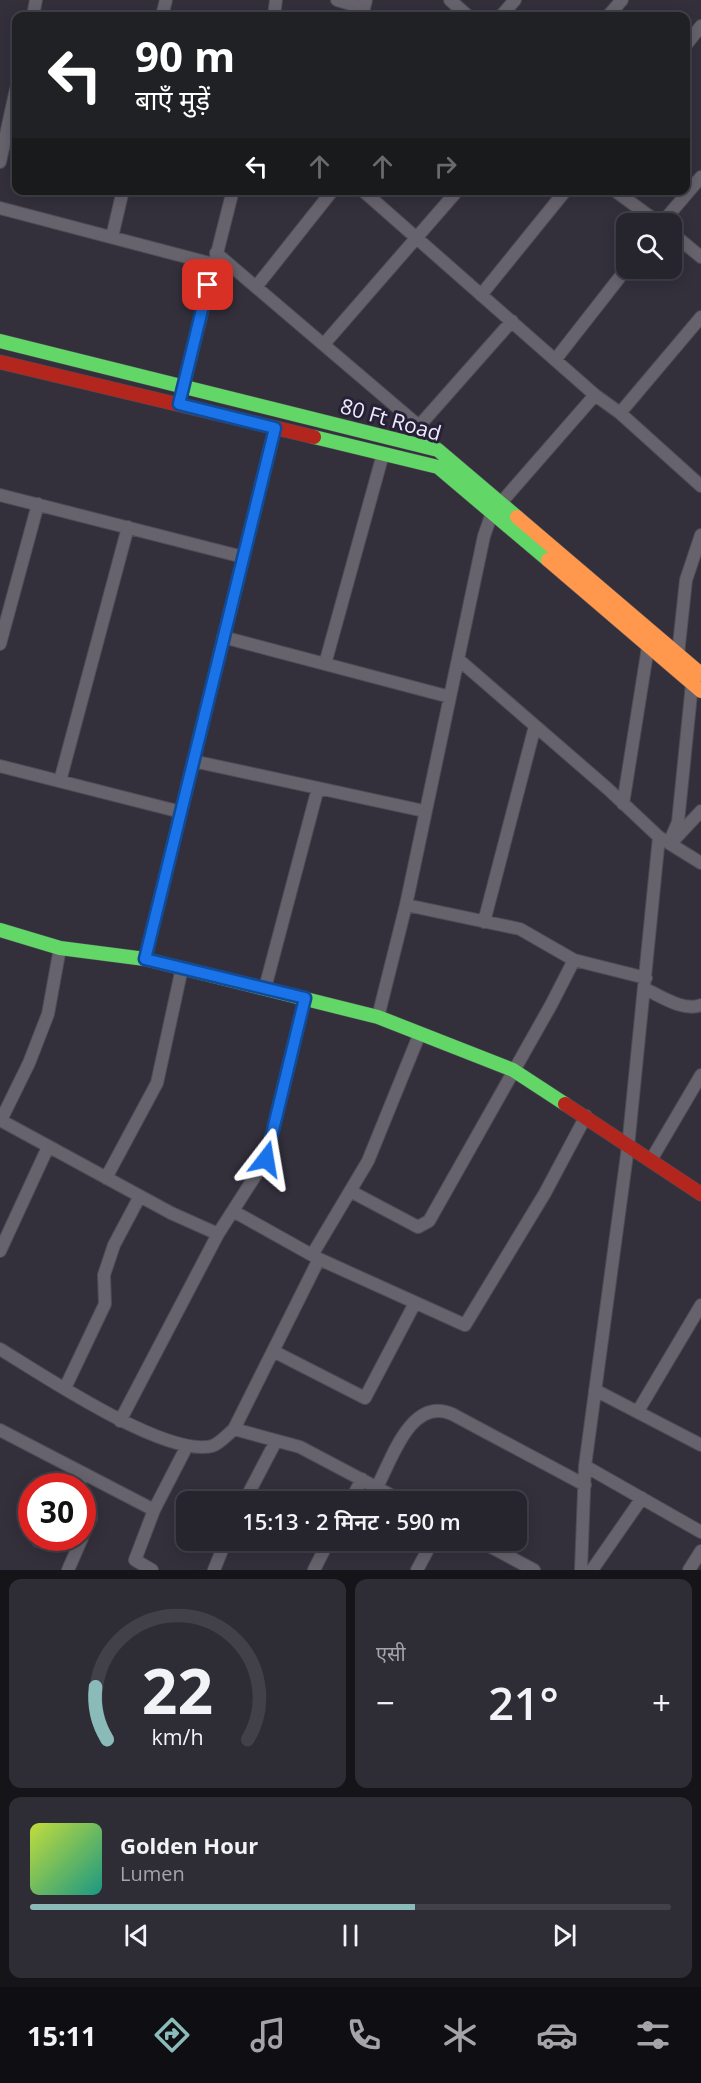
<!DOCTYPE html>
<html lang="hi">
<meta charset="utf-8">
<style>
body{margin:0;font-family:"Open Sans","Noto Sans Devanagari",sans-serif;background:#2e2c35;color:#f1f3f6;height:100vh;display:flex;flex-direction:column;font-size:22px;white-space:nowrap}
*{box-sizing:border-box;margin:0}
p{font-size:20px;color:#a4a4aa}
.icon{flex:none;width:33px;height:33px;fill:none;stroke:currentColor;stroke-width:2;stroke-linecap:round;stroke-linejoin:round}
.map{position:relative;height:1570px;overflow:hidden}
.panel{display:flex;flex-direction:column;gap:9px;padding:9px;background:#151419;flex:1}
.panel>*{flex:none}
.banner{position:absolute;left:12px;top:12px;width:678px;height:183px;border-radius:12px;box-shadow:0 3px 15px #0003,0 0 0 2px #424149;background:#202124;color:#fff;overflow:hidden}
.tools{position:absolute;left:616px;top:213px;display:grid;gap:12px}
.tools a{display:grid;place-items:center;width:66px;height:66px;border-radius:12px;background:#26242d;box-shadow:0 3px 15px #0003,0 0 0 2px #424149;font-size:30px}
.speed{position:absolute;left:18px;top:1473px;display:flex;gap:12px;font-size:30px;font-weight:700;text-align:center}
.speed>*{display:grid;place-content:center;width:78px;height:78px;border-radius:50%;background:#26242d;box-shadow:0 3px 15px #0003,0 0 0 2px #424149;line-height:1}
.speed .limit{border:9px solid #d22;background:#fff;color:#111}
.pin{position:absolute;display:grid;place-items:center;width:51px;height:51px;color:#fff;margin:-26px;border-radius:12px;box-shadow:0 3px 9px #0006}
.me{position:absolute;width:66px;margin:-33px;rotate:14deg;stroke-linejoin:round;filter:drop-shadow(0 0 4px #0008)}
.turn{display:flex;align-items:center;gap:21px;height:126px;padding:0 24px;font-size:27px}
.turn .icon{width:78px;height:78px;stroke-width:2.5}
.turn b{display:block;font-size:42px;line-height:51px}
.lanes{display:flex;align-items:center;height:57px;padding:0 24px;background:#0003;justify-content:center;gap:30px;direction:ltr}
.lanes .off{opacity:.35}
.big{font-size:45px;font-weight:600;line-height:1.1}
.panel .widget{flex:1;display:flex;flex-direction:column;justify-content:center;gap:9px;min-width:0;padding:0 21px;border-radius:12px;background:#2e2c35}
.panel .dial{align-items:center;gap:0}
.dial svg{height:156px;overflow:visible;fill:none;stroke:#424149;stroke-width:7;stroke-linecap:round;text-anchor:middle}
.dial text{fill:#f1f3f6;stroke:none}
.song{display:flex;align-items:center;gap:18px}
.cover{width:72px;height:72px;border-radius:9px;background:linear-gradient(135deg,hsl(70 70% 55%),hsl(170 70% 35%))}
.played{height:6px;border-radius:3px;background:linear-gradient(90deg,#8bbbb9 60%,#424149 60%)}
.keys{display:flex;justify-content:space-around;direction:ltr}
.heat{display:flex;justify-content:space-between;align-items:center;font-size:33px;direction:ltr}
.panel .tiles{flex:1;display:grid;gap:9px;grid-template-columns:1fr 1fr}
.widget:last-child{grid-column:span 2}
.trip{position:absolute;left:176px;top:1491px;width:351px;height:60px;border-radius:12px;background:#26242d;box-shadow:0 3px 15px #0003,0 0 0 2px #424149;font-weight:600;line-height:60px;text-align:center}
.dock{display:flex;height:96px;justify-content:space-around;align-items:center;background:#0f0e12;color:#a4a4aa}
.dock .icon{width:42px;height:42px}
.dock .on{color:#8bbbb9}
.dock b{font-size:27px;color:#f1f3f6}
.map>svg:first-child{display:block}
</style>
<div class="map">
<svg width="701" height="1570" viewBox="0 0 701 1570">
<rect width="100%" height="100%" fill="#33303c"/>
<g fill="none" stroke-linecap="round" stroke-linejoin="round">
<!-- street casing -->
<g stroke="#4e4c56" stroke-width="14">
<path id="street" d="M337,0L364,8L366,0
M450,0L468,16
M33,16L36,0
M162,16L166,0
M274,16L276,0
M501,16L515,0
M608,16L622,0
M686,45L701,26
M0,162L16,89
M362,190L595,395L620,413L701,486
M614,190L660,224
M0,208L213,264
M661,224L701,177
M672,233L701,257
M112,237L123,190
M216,253L419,426L438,450
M256,287L333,190
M481,295L566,190
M324,344L458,190
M555,360L627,268
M179,404L233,190
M620,413L701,317
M419,426L512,321
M0,495L243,557
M223,637L450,697
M0,644L38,504
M678,654L686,580L701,535
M458,659L608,789L659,837L701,863
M325,664L383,454
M193,761L424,811
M0,766L181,812
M60,781L128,527
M623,804L648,647
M673,841L701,811
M669,843L678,822L692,684
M406,905L520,929L574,960L646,978
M484,922L535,726
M145,959L275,428
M265,988L318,788
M645,989C661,996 683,1012 701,1005
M378,1017L406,905L484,536L492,513L595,395
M0,1120L171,1213L218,1234
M1,1120L29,1063L48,1014L60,948
M651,1160L701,1075
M106,1178L157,1083L182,968
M352,1192L418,1227L429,1221L551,1005L574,960
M0,1251L48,1147
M312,1255L368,1161L420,1033
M319,1259L465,1325L545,1193L586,1116
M0,1349C41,1374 166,1458 212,1446C219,1444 228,1434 234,1429L319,1259L233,1211
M273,1351L365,1398L415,1303
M65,1388L105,1304L104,1275L114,1245L140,1196
M595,1390L701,1445
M638,1411L701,1305
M120,1421L218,1234L266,1159L305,998
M234,1429L300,1447L404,1502
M0,1430L154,1510
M585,1466L701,1532
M76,1486L85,1474
M377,1487C392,1459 411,1396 452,1414L585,1485
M244,1502L276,1441
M350,1502L362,1479
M82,1537L91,1518
M478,1540L534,1570
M38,1541L41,1538
M68,1570L82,1538
M152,1570L135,1560L154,1510L187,1446
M214,1570L226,1540
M314,1570L329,1540
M417,1570L433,1540
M581,1570L585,1466L628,1147L659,837
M592,1570L642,1498
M689,1570L701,1551"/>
</g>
<!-- fast casing -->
<g stroke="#4e4c56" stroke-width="15">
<path id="fast" d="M0,341L438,450L517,517
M314,437L438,467L548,560
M0,930L60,948L145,959L378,1017L513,1070L565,1104"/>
</g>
<!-- slow casing -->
<g stroke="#4e4c56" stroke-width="15">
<path id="slow" d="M517,517L701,674
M548,560L701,691"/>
</g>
<!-- jam casing -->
<g stroke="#4e4c56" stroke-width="15">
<path id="jam" d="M0,362L314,437
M565,1104L701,1194"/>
</g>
<!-- street -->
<use href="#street" stroke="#66636d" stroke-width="12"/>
<!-- fast -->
<use href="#fast" stroke="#63d668" stroke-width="14"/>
<!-- slow -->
<use href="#slow" stroke="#ff974d" stroke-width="14"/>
<!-- jam -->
<use href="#jam" stroke="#b3261e" stroke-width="14"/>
</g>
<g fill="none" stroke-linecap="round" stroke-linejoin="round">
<!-- route casing -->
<g stroke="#114b97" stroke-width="15">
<path id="route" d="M208,285L179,404L275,428L145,959L305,998L266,1159"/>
</g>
<!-- route -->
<use href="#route" stroke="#1a73e8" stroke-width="10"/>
</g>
<g text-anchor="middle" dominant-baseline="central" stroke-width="6" stroke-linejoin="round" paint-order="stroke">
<!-- street labels -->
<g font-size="21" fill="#eeebfa" stroke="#272137">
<text transform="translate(391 419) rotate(16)">80 Ft Road</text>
</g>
</g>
</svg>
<div class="tools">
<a><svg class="icon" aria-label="search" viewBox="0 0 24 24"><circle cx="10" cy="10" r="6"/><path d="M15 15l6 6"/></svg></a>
</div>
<div class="speed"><div class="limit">30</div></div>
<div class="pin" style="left:208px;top:285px;background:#d93025"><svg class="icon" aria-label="arrive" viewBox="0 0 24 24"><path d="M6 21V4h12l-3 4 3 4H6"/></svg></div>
<svg class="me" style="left:266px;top:1159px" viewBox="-20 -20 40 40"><path d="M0-17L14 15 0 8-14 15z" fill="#1a73e8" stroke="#fff" stroke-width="4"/></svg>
<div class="trip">15:13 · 2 मिनट · 590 m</div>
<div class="banner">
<div class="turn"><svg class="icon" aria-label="left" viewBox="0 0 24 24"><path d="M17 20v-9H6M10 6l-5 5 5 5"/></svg><div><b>90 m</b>बाएँ मुड़ें</div></div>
<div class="lanes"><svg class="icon" aria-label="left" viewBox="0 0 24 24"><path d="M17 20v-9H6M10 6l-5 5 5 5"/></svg><svg class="icon off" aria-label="ahead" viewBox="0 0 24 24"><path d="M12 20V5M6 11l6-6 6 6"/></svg><svg class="icon off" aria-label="ahead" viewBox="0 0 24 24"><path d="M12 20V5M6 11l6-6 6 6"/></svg><svg class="icon off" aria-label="right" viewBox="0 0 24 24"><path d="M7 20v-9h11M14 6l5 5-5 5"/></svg></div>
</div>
</div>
<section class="panel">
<div class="tiles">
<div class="widget dial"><svg viewBox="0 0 100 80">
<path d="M14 69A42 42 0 1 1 86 69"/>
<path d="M14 69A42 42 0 0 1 8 42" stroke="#8bbbb9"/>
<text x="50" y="56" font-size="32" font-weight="700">22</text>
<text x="50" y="72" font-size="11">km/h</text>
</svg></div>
<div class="widget"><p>एसी</p>
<div class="heat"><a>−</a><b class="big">21°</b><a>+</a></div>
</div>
<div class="widget">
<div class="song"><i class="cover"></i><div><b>Golden Hour</b><p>Lumen</p></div></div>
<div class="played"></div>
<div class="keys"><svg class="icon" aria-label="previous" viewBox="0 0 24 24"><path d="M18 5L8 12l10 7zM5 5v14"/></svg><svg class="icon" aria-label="pause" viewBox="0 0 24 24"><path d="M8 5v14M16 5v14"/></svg><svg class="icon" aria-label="next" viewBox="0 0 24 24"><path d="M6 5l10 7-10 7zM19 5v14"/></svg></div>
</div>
</div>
</section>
<nav class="dock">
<b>15:11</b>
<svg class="icon on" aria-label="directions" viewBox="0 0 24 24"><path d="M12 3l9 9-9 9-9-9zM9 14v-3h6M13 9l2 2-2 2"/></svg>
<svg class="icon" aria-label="music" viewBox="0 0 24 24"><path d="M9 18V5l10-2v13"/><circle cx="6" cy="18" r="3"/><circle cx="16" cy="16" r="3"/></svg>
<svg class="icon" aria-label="phone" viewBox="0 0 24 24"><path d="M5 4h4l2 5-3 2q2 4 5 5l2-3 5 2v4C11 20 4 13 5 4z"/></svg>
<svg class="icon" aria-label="climate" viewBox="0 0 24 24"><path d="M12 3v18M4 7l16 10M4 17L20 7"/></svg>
<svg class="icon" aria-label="car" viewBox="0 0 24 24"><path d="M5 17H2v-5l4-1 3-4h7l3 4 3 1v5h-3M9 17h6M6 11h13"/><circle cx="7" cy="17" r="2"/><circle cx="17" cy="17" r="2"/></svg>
<svg class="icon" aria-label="filters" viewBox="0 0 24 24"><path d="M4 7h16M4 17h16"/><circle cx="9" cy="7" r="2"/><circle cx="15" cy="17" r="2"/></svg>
</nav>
